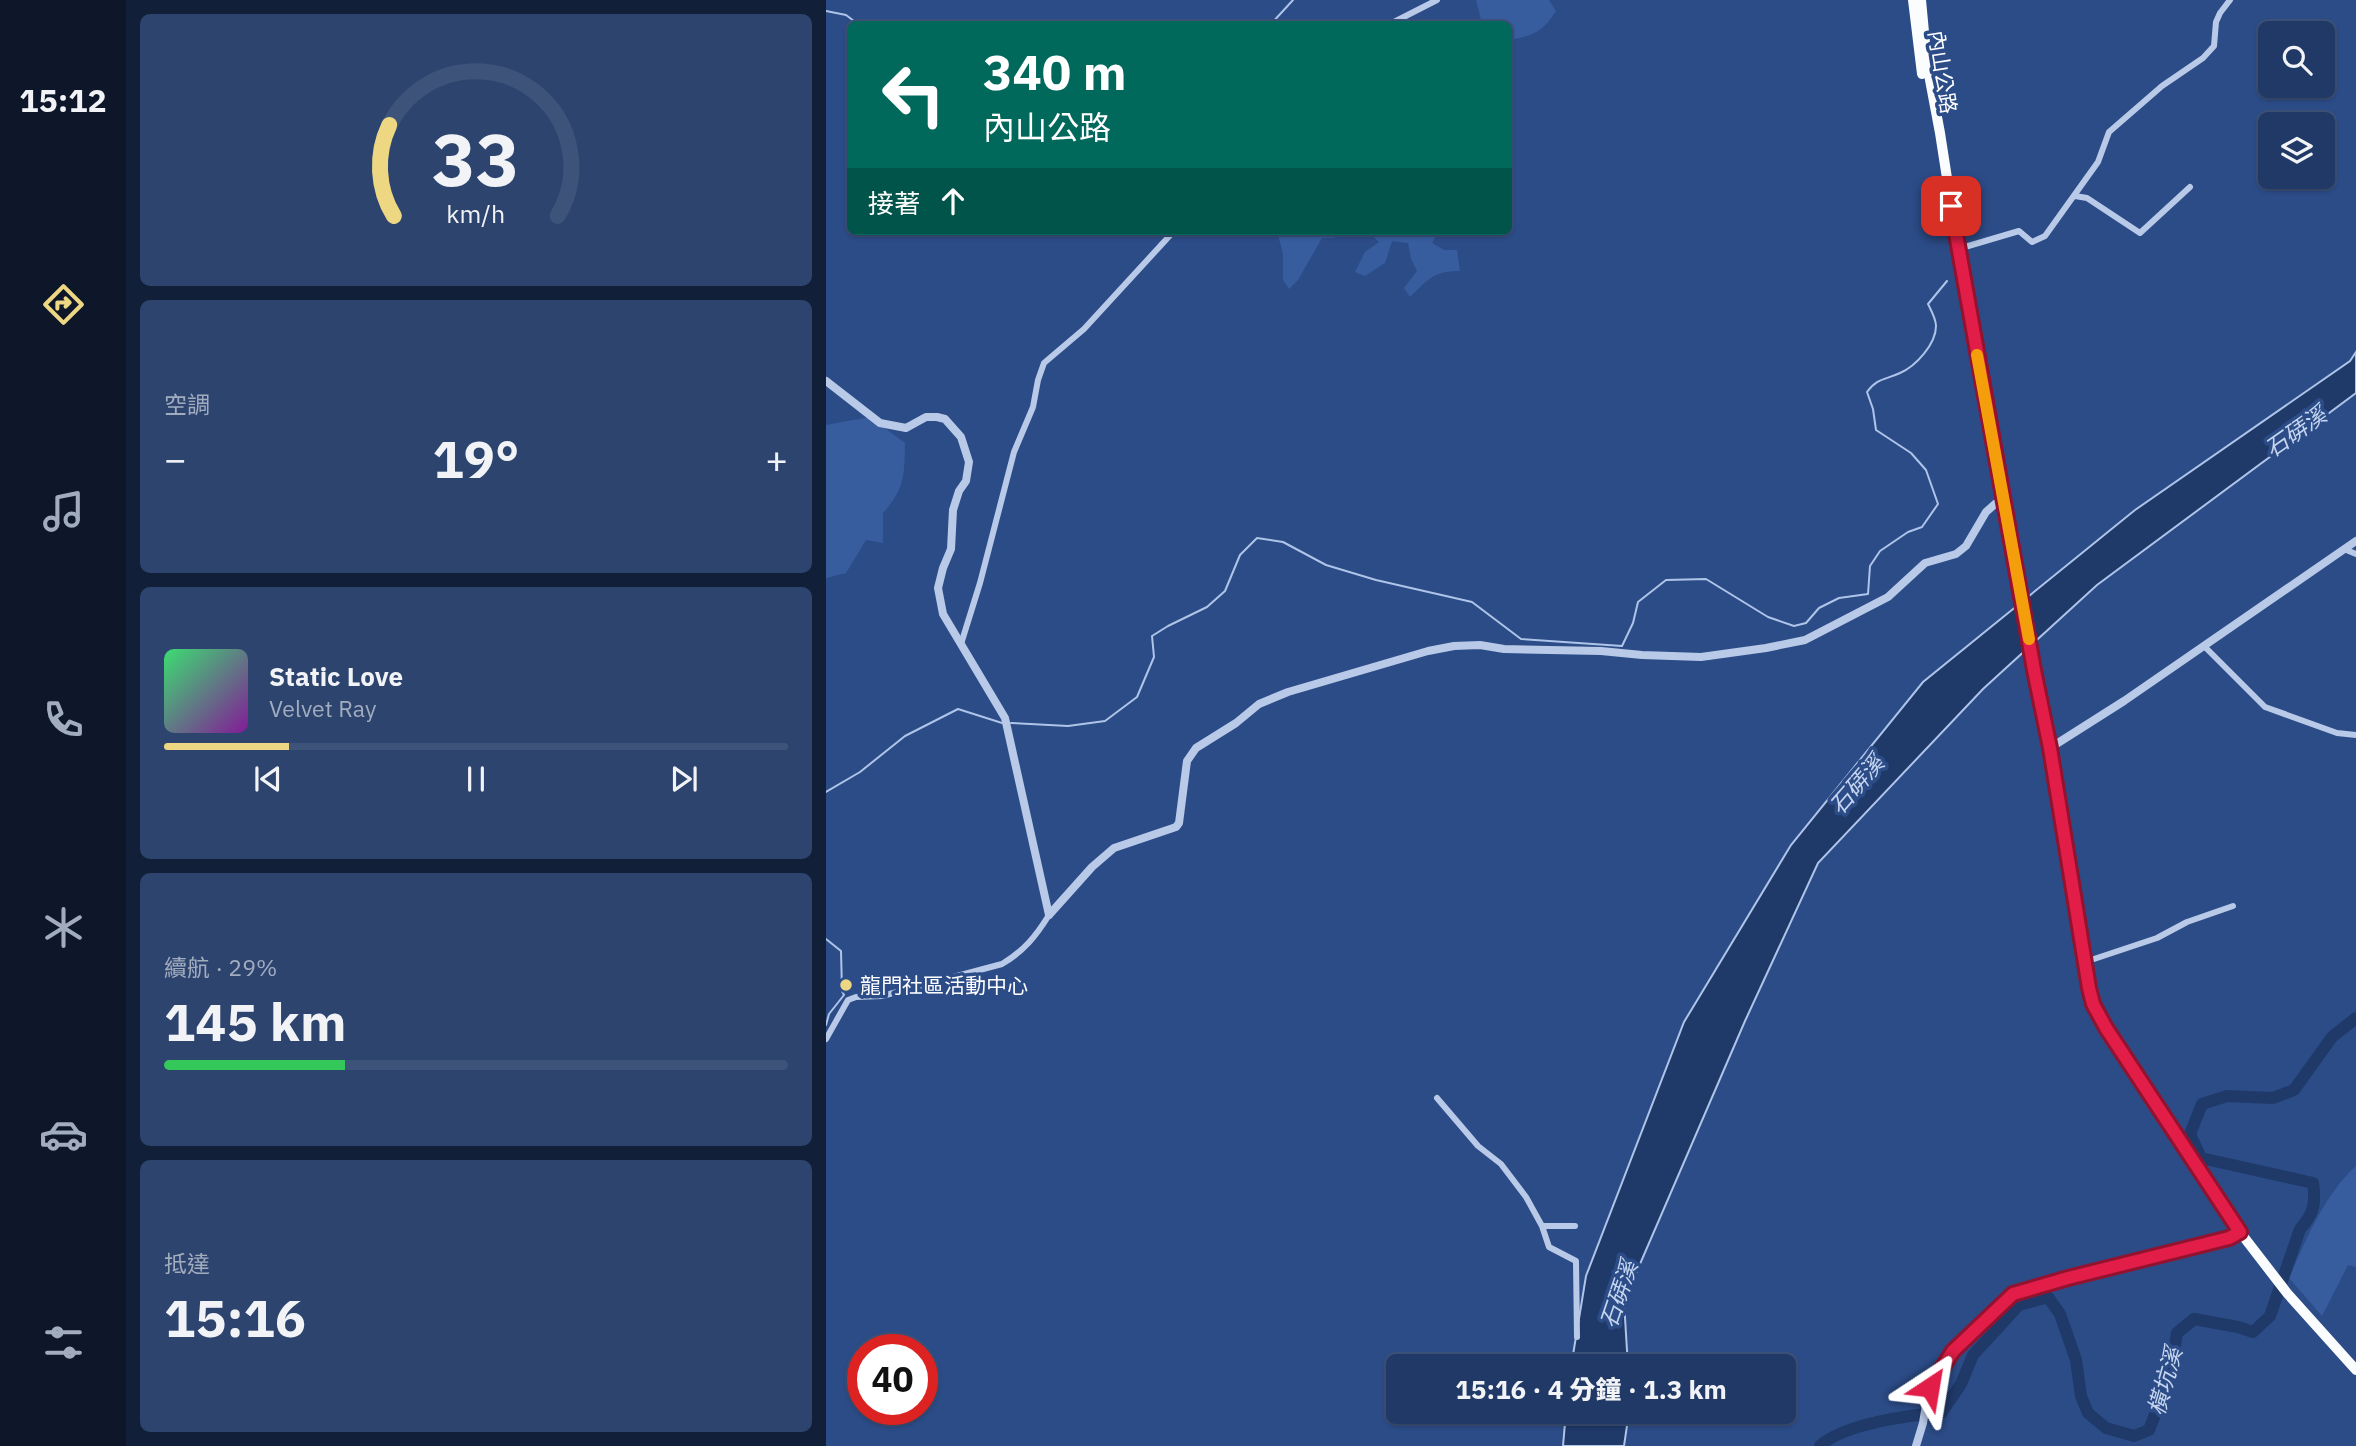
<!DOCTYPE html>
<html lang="zh-TW">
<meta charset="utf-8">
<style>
body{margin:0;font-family:"IBM Plex Sans","Noto Sans TC",sans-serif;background:#2d446f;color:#f1f3f6;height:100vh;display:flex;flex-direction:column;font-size:26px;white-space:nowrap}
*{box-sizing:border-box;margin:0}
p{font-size:23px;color:#a2acbf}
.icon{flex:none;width:38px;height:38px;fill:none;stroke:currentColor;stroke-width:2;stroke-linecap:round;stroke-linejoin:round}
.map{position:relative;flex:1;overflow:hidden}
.panel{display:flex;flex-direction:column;gap:14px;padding:14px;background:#121f38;width:700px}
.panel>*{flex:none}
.hud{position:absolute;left:21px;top:21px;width:665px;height:214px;border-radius:10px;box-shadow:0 2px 5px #0004,0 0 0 2px #3e537a;background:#00695c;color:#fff;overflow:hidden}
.buttons{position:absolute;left:1432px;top:21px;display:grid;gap:14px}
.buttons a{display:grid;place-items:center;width:77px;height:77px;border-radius:10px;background:#213966;box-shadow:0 2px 5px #0004,0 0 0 2px #3e537a;font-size:35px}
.speed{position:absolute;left:21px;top:1334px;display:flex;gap:14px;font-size:35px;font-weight:700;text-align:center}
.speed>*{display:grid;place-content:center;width:91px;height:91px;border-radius:50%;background:#213966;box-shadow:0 2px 5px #0004,0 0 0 2px #3e537a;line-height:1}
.speed .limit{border:10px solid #d22;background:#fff;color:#111}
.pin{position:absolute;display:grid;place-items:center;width:60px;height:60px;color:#fff;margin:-30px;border-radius:14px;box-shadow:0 4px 10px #0006}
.me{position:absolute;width:77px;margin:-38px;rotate:33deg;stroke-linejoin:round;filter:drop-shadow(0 0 5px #0008)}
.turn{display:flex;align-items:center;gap:24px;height:147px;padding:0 21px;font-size:32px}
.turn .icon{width:91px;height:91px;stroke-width:2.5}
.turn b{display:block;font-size:49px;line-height:60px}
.then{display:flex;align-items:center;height:66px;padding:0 21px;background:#0003;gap:14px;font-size:26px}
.big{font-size:52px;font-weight:800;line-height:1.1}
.panel .card{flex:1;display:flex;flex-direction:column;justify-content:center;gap:10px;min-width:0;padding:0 24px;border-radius:10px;background:#2d446f}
.panel .dial{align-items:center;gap:0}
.dial svg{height:182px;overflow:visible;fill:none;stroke:#3e537a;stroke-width:7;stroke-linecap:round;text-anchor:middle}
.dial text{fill:#f1f3f6;stroke:none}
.song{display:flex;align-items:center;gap:21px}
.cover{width:84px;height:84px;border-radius:10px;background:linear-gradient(135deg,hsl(140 70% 55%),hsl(290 70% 35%))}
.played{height:7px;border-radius:4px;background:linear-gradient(90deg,#edd782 20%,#3e537a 20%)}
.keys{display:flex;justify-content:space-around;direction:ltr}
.heat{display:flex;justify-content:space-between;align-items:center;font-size:38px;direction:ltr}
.charge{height:10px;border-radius:5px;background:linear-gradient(90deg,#34c759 29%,#3e537a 0)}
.trip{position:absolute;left:560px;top:1354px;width:410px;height:70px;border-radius:10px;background:#213966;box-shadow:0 2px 5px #0004,0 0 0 2px #3e537a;font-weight:800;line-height:70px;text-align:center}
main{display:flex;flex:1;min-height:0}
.menu{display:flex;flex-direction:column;width:126px;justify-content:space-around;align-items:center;background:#0d1729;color:#a2acbf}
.menu .icon{width:49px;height:49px}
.menu .selected{color:#edd782}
.menu b{font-size:32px;color:#f1f3f6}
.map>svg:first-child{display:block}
</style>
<main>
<nav class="menu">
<b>15:12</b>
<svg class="icon selected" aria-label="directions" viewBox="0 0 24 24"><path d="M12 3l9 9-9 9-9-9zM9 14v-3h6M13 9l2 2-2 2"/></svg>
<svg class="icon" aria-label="music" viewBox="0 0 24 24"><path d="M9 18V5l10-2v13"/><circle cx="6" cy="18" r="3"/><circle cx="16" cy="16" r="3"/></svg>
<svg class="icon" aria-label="phone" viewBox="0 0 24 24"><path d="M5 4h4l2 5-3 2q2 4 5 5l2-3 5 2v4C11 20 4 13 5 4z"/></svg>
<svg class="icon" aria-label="climate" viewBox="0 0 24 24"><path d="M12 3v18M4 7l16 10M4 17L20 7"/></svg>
<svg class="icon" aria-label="car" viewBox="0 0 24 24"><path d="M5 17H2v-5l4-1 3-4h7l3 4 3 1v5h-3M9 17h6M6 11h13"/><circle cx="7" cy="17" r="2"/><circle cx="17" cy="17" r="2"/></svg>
<svg class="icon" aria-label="filters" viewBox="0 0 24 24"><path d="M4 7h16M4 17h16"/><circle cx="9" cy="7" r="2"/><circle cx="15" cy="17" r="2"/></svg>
</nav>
<section class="panel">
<div class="card dial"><svg viewBox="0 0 100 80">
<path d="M14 69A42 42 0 1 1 86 69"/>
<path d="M14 69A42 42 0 0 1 12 29" stroke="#edd782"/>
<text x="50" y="56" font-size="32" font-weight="700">33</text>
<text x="50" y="72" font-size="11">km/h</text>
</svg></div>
<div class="card"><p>空調</p>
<div class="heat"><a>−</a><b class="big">19°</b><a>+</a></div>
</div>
<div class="card">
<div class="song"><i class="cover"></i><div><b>Static Love</b><p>Velvet Ray</p></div></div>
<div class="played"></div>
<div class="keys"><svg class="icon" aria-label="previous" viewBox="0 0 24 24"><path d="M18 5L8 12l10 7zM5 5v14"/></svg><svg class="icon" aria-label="pause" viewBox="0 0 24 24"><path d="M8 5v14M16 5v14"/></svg><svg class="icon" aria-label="next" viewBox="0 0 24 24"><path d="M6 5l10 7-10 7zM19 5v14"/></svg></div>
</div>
<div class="card"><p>續航 · 29%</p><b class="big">145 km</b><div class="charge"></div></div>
<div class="card"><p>抵達</p><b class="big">15:16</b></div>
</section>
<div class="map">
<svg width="1530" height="1446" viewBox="0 0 1530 1446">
<rect width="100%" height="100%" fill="#2c4c88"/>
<!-- green -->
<path fill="#375d9f" d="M650,0H723L730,11C717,32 706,36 683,40L682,24H656Z
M451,231H523L508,238H496L472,280L463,289L457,280V254Z
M541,231H620L611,234L606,243L618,250H631L634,271C607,271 603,279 584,297L578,288L591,271L585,259L582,243L566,241L559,263L539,276L529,272L539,252L553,242Z
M44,417L79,443C78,475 80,487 57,513V543L40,540L20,573L0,578V425Z
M1530,1166V1267L1522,1265L1496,1316L1463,1278C1480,1240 1498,1195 1530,1166Z"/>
<!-- water -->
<path fill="#1f3969" stroke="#aec4e8" stroke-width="2" d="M1530,352V393L1271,585L1157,689L992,863L919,1021L798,1301L802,1367H745L760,1276L858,1022L965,845L1097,682L1309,510L1524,361Z
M740,1412H803L798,1446H737Z"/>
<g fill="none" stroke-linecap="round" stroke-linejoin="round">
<!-- stream -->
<path stroke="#aec4e8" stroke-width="2" d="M0,11L20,15L32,24
M445,24L467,0
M185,723L242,726L279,721L311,697L328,657L326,636L342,626L381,607L399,591L414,555L431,538L457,542L500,565L550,580L646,602L695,639L796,646L807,623L812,602L840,580L880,579L942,617L968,626L980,623L993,608L1013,598L1042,594L1044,566L1054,551L1082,532L1096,527L1112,504L1100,470L1085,453L1050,430L1047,409L1041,392C1051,378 1059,380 1074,373C1090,366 1110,344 1110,326C1110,319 1105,310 1102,304L1121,281
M0,792L34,772L79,736L132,709L176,723
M0,939L15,951L16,991L18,995L3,1014L0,1025"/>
<!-- river -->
<path stroke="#1f3969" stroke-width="12" d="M994,1446C1018,1424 1082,1415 1115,1413L1135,1384L1147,1355L1193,1305L1222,1297L1234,1314L1250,1360L1255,1396L1262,1413L1280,1428L1308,1436L1323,1430L1344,1376L1351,1333L1368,1319L1412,1327L1427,1332L1444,1316L1474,1229C1488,1214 1490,1203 1487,1183L1375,1158L1364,1134L1376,1104L1401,1096L1447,1098L1468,1090L1506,1037L1530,1018"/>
<!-- minor -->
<path stroke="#b9cae8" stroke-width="6" d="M564,24L611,0
M1249,196L1261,198L1314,233L1364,187
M1132,249L1193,231L1206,242L1219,236L1272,162L1283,132L1336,86L1377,58L1388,46L1390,22L1394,13L1404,0
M1518,549L1530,554
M135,644L154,583L188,452L207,407L212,380L218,363L258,329L348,231
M1378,646L1439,707L1511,733L1530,735
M1259,962L1331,938L1361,922L1407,906
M0,1039L22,1000L30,997L56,996L176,964C198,951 210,936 223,915
M611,1098L652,1146L675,1164L700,1197L716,1226L723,1247L750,1261L751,1337
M716,1226H749"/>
<!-- tertiary -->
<path stroke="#b9cae8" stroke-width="8" d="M0,381L54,423L80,428L100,417H111L119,419L135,437L143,462L140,481L133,491L127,510L125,549L117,568L112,588L117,614L179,718L223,915
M1224,748L1298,701L1530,541
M223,915L266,867L288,848L350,827L353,823L361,761L370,748L410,723L433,704L462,692L602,651L628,646L654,645L678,649L775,651L816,655L875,657L940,648L979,640L1062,597L1099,563L1130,554L1140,546L1160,512L1169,504L1179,502
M1090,1446L1097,1423L1103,1387L1127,1351L1187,1294L1242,1277L1403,1238L1414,1232"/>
<!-- primary -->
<path stroke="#fbfcfe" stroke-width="10" d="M1087,0L1096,74
M1095,0L1101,64L1114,133L1132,249L1224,748L1263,988L1267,1004L1280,1028L1414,1232L1461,1293L1530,1370"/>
</g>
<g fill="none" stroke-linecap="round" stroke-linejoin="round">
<!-- route casing -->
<g stroke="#92132f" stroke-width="18">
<path id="route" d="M1104,1387L1127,1351L1187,1294L1242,1278L1403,1238L1414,1232L1280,1028L1267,1004L1263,988L1224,748L1208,670L1125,206"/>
</g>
<!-- route -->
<use href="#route" stroke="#e11d48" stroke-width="12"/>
<!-- slow -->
<path stroke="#f59e0b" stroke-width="12" d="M1151,355L1203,639"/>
</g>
<!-- markers -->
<circle fill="#edd782" stroke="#2c4c88" stroke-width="2.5" cx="20" cy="985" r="7"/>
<g text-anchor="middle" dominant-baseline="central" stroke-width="7" stroke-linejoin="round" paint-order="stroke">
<!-- street labels -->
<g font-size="21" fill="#fff" stroke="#2c4c88">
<text transform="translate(1117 72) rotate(81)">內山公路</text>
</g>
<!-- poi labels -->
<g font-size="21" fill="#fff" stroke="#2c4c88" text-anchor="start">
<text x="34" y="985">龍門社區活動中心</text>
</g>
<!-- water labels -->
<g font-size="23" font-style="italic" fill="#c5d5ef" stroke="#2c4c88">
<text transform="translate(1469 431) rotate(-35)">石硦溪</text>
<text transform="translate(1030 784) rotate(-49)">石硦溪</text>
<text transform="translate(792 1294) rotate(-71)">石硦溪</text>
<text transform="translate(1338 1381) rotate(-74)">橫坑溪</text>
</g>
</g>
</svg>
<div class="buttons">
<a><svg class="icon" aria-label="search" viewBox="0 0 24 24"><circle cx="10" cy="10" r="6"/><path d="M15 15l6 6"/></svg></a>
<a><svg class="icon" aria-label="layers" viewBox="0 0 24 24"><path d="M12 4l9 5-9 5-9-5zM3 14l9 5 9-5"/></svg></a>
</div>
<div class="speed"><div class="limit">40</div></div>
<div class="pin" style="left:1125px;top:206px;background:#d93025"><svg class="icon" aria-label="arrive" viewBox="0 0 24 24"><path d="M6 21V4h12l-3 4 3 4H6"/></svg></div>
<svg class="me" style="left:1104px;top:1387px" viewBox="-20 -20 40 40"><path d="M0-17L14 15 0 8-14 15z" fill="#e11d48" stroke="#fff" stroke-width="4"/></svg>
<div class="trip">15:16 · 4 分鐘 · 1.3 km</div>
<div class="hud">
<div class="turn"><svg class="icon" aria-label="left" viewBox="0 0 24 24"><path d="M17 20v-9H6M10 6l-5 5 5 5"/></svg><div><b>340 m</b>內山公路</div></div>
<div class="then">接著<svg class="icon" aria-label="ahead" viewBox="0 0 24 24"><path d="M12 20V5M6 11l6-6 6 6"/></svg></div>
</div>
</div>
</main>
